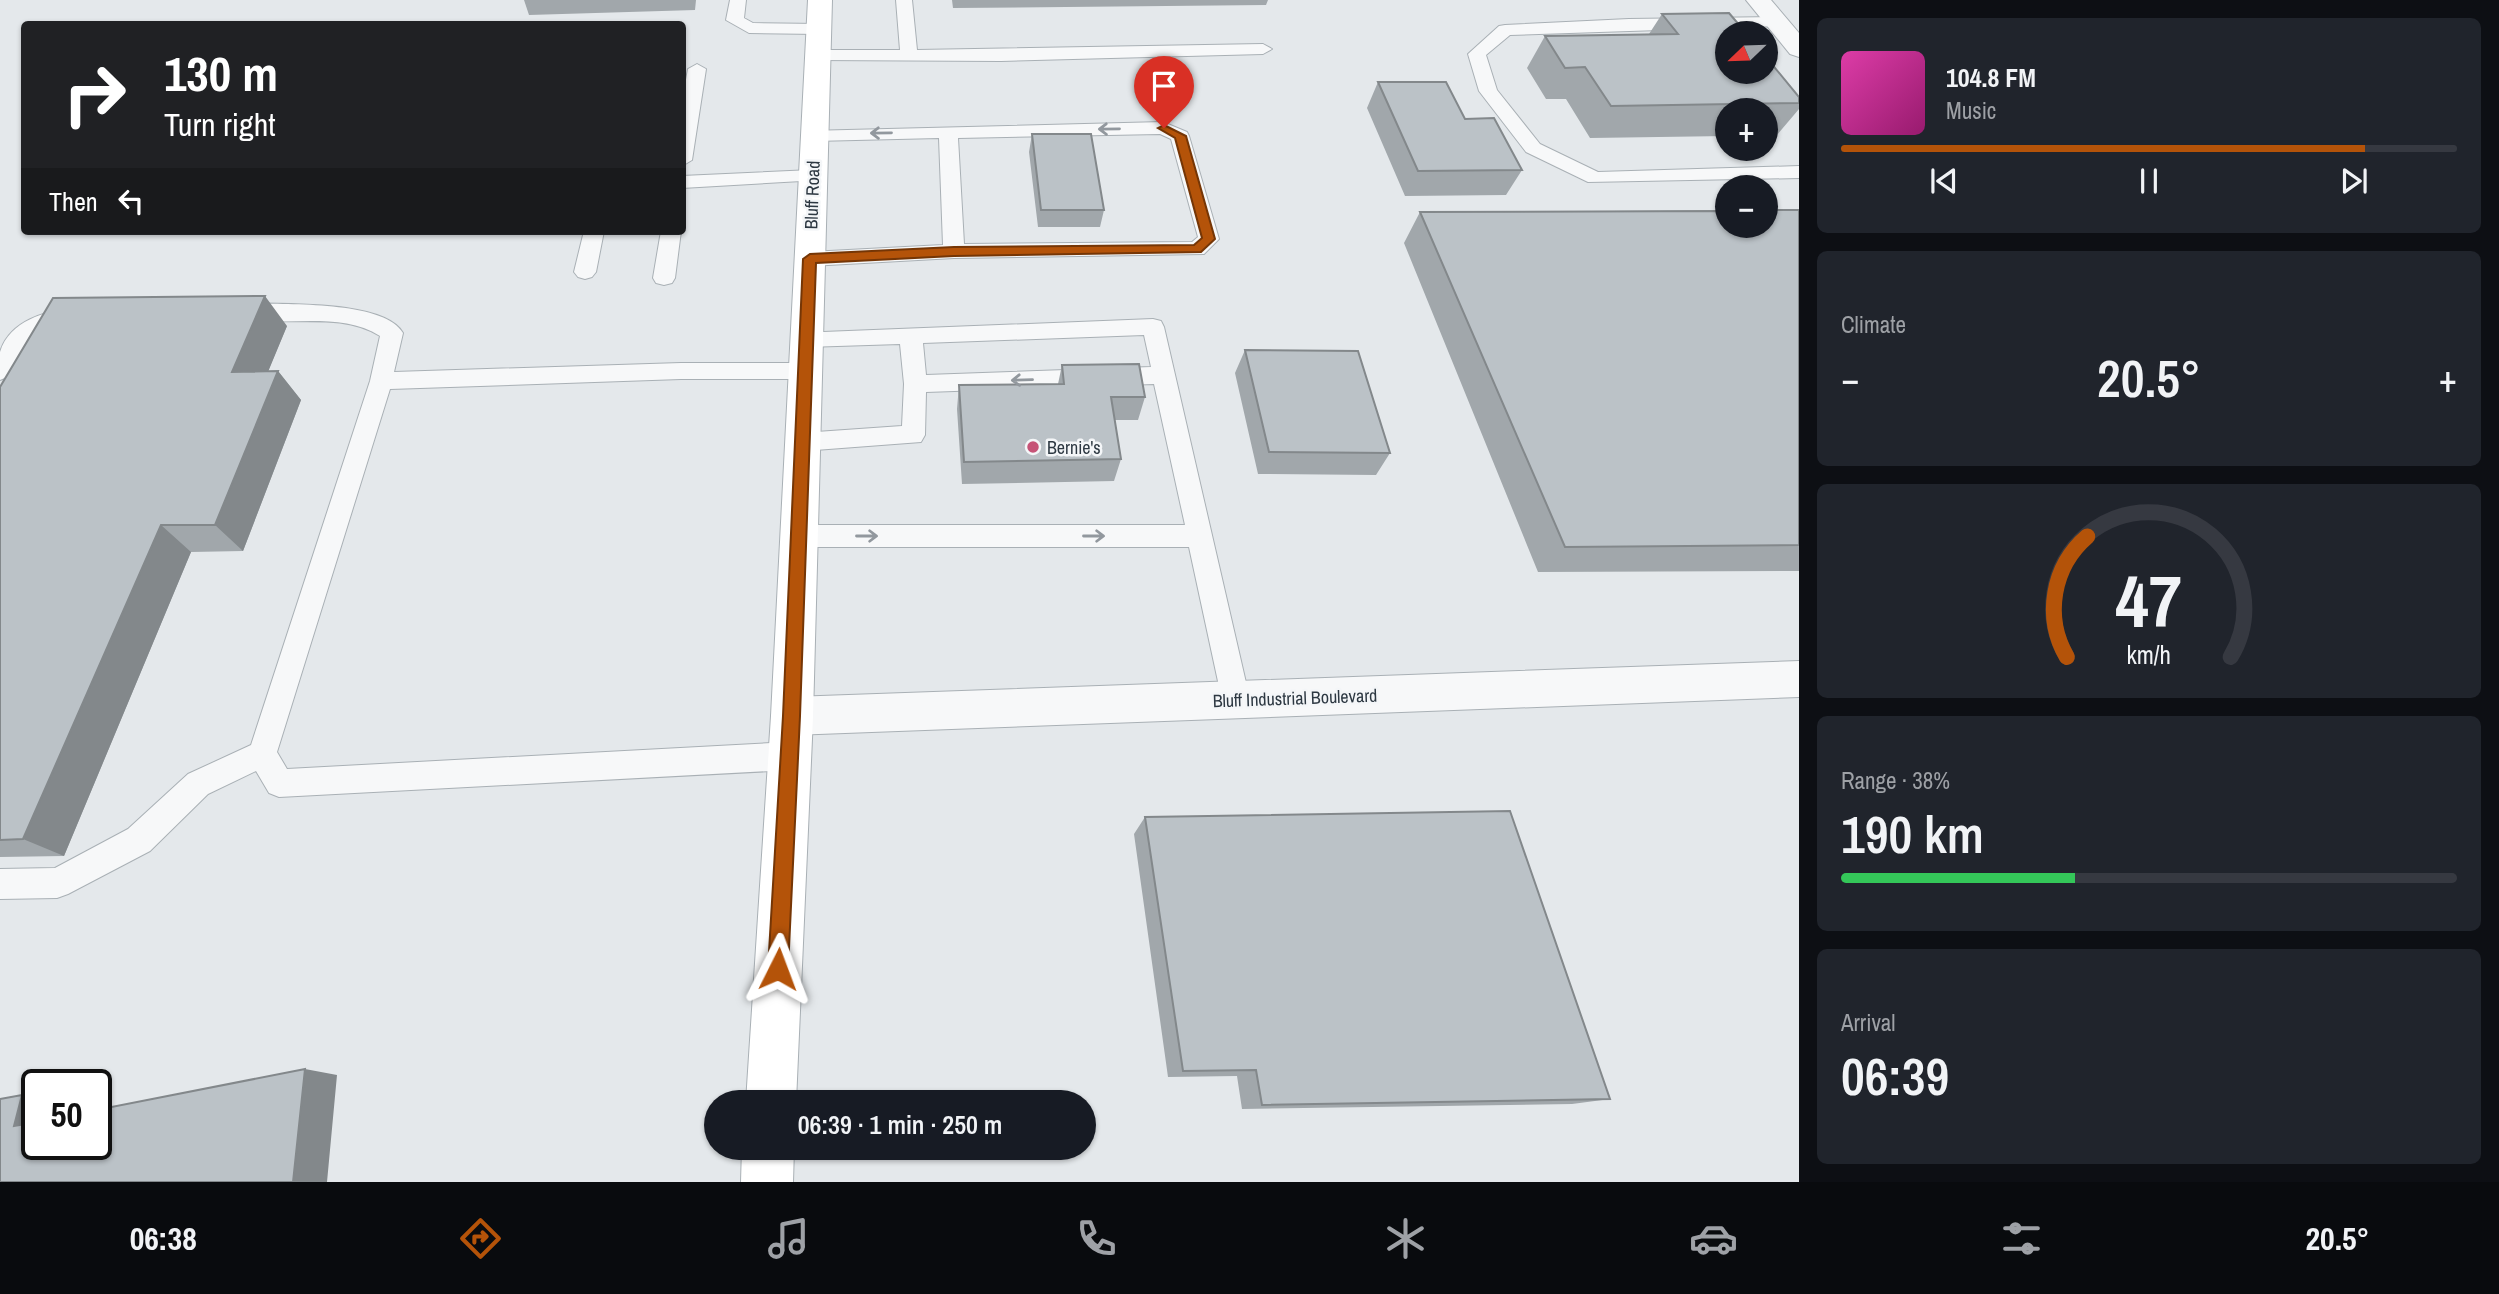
<!DOCTYPE html>
<meta charset="utf-8">
<style>
body{margin:0;font-family:"Archivo Narrow",sans-serif;background:#20242c;color:#f1f3f6;height:100vh;display:flex;flex-direction:column;font-size:26px;white-space:nowrap}
*{box-sizing:border-box;margin:0}
p{font-size:23px;color:#9ea1a6}
.icon{flex:none;width:38px;height:38px;fill:none;stroke:currentColor;stroke-width:2;stroke-linecap:round;stroke-linejoin:round}
.map{position:relative;flex:1;overflow:hidden}
.sheet{display:flex;flex-direction:column;gap:18px;padding:18px;background:#0d0f14;width:700px}
.sheet>*{flex:none}
.top-card{position:absolute;left:21px;top:21px;width:665px;height:214px;border-radius:7px;box-shadow:0 2px 5px #0004;background:#202124;color:#fff;overflow:hidden}
.needle{width:46px;rotate:247deg}
.buttons{position:absolute;left:1715px;top:21px;display:grid;gap:14px}
.buttons a{display:grid;place-items:center;width:63px;height:63px;border-radius:50%;background:#171b24;box-shadow:0 2px 5px #0004;font-size:35px}
.speed{position:absolute;left:21px;top:1069px;display:flex;gap:14px;font-size:35px;font-weight:700;text-align:center}
.speed>*{display:grid;place-content:center;width:91px;height:91px;border-radius:50%;background:#171b24;box-shadow:0 2px 5px #0004;line-height:1}
.speed .limit{border:4px solid #111;border-radius:10px;background:#fff;color:#111}
.pin{position:absolute;display:grid;place-items:center;width:60px;height:60px;color:#fff;margin:-72px -30px;border-radius:50% 50% 50% 0;rotate:-45deg;box-shadow:0 0 7px #0007}
.pin .icon{rotate:45deg}
.me{position:absolute;width:77px;margin:-38px;rotate:3deg;stroke-linejoin:round;filter:drop-shadow(0 0 5px #0008)}
.turn{display:flex;align-items:center;gap:24px;height:147px;padding:0 28px;font-size:32px}
.turn .icon{width:91px;height:91px;stroke-width:2.5}
.turn b{display:block;font-size:49px;line-height:60px}
.then{display:flex;align-items:center;height:66px;padding:0 28px;background:#0003;gap:14px;font-size:26px}
.big{font-size:52px;font-weight:600;line-height:1.1}
.sheet .card{flex:1;display:flex;flex-direction:column;justify-content:center;gap:10px;min-width:0;padding:0 24px;border-radius:10px;background:#20242c}
.sheet .dial{align-items:center;gap:0}
.dial svg{height:182px;overflow:visible;fill:none;stroke:#363941;stroke-width:7;stroke-linecap:round;text-anchor:middle}
.dial text{fill:#f1f3f6;stroke:none}
.song{display:flex;align-items:center;gap:21px}
.cover{width:84px;height:84px;border-radius:10px;background:linear-gradient(135deg,hsl(320 70% 55%),hsl(320 70% 35%))}
.played{height:7px;border-radius:4px;background:linear-gradient(90deg,#b45309 85%,#363941 85%)}
.keys{display:flex;justify-content:space-around;direction:ltr}
.heat{display:flex;justify-content:space-between;align-items:center;font-size:38px;direction:ltr}
.charge{height:10px;border-radius:5px;background:linear-gradient(90deg,#34c759 38%,#363941 0)}
.trip{position:absolute;left:704px;top:1090px;width:392px;height:70px;border-radius:35px;background:#171b24;box-shadow:0 2px 5px #0004;font-weight:600;line-height:70px;text-align:center}
.tabs{display:flex;height:112px;justify-content:space-around;align-items:center;background:#090b0e;color:#9ea1a6}
.tabs .icon{width:49px;height:49px}
.tabs .current{color:#b45309}
.tabs b{font-size:32px;color:#f1f3f6}
main{display:flex;flex:1;min-height:0}
.map>svg:first-child{display:block}
</style>
<main>
<div class="map">
<svg width="1799" height="1182" viewBox="0 0 1799 1182">
<rect width="100%" height="100%" fill="#e4e8eb"/>
<g fill="none" stroke-linecap="round" stroke-linejoin="round">
<!-- service casing -->
<g stroke="#a9b0b5" stroke-width="2">
<path id="service" d="M730,0H746L744,18L753,23L819,24L828,29L819,34L749,33L726,20Z
M896,0H912L917,50L1263,44L1272,49L1263,54L1001,61L817,60L808,55L817,50H900Z
M1776,17L1785,22L1782,26L1510,35L1486,55L1497,90L1540,144L1598,172L1799,166V178L1588,182L1526,152L1479,91L1468,54L1499,26L1505,25L1629,19Z
M697,64L706,69L692,160L682,166V101L688,69Z
M1163,122L1187,132L1189,136L1219,239L1204,254L954,258L810,266L803,264L800,259L803,254L810,252L943,245L939,138L814,141L805,135L807,131ZM1160,134L1171,139L1198,237L1192,242L964,244L958,138Z
M812,170L819,172L822,176L819,180L682,188V176Z
M584,231H604L596,272L592,277L585,279L578,277L574,272Z
M661,231H681L675,278L672,283L664,285L656,283L653,278Z
M241,303C277,305 384,299 403,333L394,372L681,363H805L813,365L816,371L813,377L805,379H681L390,389L277,752L287,769L790,742L800,746L804,756L800,766L790,770L279,797L269,793L256,771L208,794L150,851L68,894L57,898L0,899V869L55,868L128,829L188,774L251,745L370,381L380,336C337,309 280,330 233,316L230,311L233,306Z
M73,307L81,309L84,315L81,321C65,325 47,326 34,338C21,350 17,375 0,380C0,372 0,360 0,352C10,320 45,312 73,307Z
M1153,319L1161,321L1164,327L1250,700L1246,709L1236,713L1226,709L1222,700L1189,547H799L790,543L786,536L790,529L799,525H1185L1154,384L926,392L925,435L921,442L802,451L794,449L790,442L794,435L802,433L902,426L904,384L900,344L806,347L798,345L795,339L798,333ZM1144,335L1151,367L926,375L923,343Z"/>
</g>
<!-- minor casing -->
<g stroke="#a9b0b5" stroke-width="2">
<path id="minor" d="M1746,0H1771L1799,33V57L1790,54Z
M1799,661V697L792,735L777,730L771,716L777,702L792,697Z"/>
</g>
<!-- secondary casing -->
<g stroke="#a9b0b5" stroke-width="2">
<path id="secondary" d="M808,0H832L813,716L796,1102H746L771,716Z
M742,1148H794L793,1182H741Z"/>
</g>
<!-- service -->
<use href="#service" fill="#f7f8f9" fill-rule="evenodd"/>
<!-- minor -->
<use href="#minor" fill="#f7f8f9" fill-rule="evenodd"/>
<!-- secondary -->
<use href="#secondary" fill="#fff" fill-rule="evenodd"/>
</g>
<!-- wall -->
<path fill="#a1a7ab" d="M524,0H696L695,10L529,15Z
M952,0H1268L1266,5L953,8Z
M1662,14L1799,97V109L1777,135H1766V110H1727V136L1590,138L1566,99H1546L1527,68L1545,36L1649,34Z
M1378,82L1465,119L1522,170L1506,195L1405,196L1367,108Z
M1032,134L1104,210L1100,227H1038L1029,152Z
M1799,210V571L1538,572L1404,243L1420,212Z
M287,326L268,371H278L301,400L243,551L191,552L64,856L0,857V387Z
M1245,350L1390,453L1376,475L1258,474L1235,373Z
M1062,365L1145,397L1138,420H1114L1121,459L1114,481L962,484L957,409L959,385L1058,384Z
M1145,817L1610,1099L1572,1104L1242,1109L1237,1076L1168,1077L1134,834Z"/>
<!-- shaded-wall -->
<path fill="#83888b" d="M265,296L287,326L256,401L232,372Z
M278,371L301,400L243,551L215,525Z
M161,525L191,552L64,856L23,839Z
M305,1069L337,1075L327,1182H293Z
M22,1095L37,1096V1128L14,1126Z"/>
<!-- building -->
<path fill="#bbc2c7" stroke="#83888b" stroke-width="2" d="M1729,13L1746,33H1727V72H1766V57L1799,97V103L1611,106L1585,67L1565,68L1545,36L1678,34L1662,14Z
M1378,82H1446L1465,119L1494,118L1522,170L1418,171Z
M1032,134H1091L1104,210H1041Z
M1766,210H1799V545L1565,547L1420,212L1727,211V226H1766Z
M265,296L232,372L278,371L215,525H161L23,839L0,840V387L53,298Z
M1245,350L1358,351L1390,453L1269,452Z
M1139,364L1145,397H1111L1121,459L964,462L959,385L1064,384L1062,365Z
M1510,811L1610,1099L1262,1105L1256,1070L1183,1071L1145,817Z
M305,1069L293,1182H0V1099L22,1095L14,1126L37,1122V1144H96V1110Z"/>
<!-- one-way arrows -->
<defs><path id="oneway-shaft" d="M-6 0H5M1.5-3L5.5 0L1.5 3" fill="none" stroke-width="1.6" stroke-linecap="round" stroke-linejoin="round" transform="scale(1.75)"/></defs>
<g stroke="#92989e">
<use href="#oneway-shaft" transform="translate(1109 129) rotate(179)"/>
<use href="#oneway-shaft" transform="translate(881 133) rotate(179)"/>
<use href="#oneway-shaft" transform="translate(1022 380) rotate(178)"/>
<use href="#oneway-shaft" transform="translate(867 536)"/>
<use href="#oneway-shaft" transform="translate(1094 536)"/>
</g>
<!-- route -->
<path fill="#b45309" stroke="#753606" stroke-width="2" d="M1164,125L1186,136L1215,239L1201,252L954,256L816,263L800,716L788,969L785,976L778,979L771,976L768,969L783,716L803,259L810,254L954,247L1194,245L1202,238L1175,138L1158,128Z"/>
<!-- markers -->
<circle fill="#c65377" stroke="#f4f6f8" stroke-width="2.5" cx="1033" cy="447" r="7"/>
<g text-anchor="middle" dominant-baseline="central" stroke-width="5" stroke-linejoin="round" paint-order="stroke">
<!-- street labels -->
<g font-size="18" fill="#2d3842" stroke="#f4f6f8">
<text transform="translate(812 195) rotate(-88)">Bluff Road</text>
<text transform="translate(1295 698) rotate(-2)">Bluff Industrial Boulevard</text>
</g>
<!-- poi labels -->
<g font-size="18" fill="#2d3842" stroke="#f4f6f8" text-anchor="start">
<text x="1047" y="447">Bernie's</text>
</g>
</g>
</svg>
<div class="buttons">
<a><svg class="needle" viewBox="-14 -14 28 28"><path d="M0-13l5 13h-10z" fill="#e53935"/><path d="M0 13l5-13h-10z" fill="#9ea1a6"/></svg></a>
<a>+</a>
<a>−</a>
</div>
<div class="speed"><div class="limit">50</div></div>
<div class="pin" style="left:1164px;top:128px;background:#d93025"><svg class="icon" aria-label="arrive" viewBox="0 0 24 24"><path d="M6 21V4h12l-3 4 3 4H6"/></svg></div>
<svg class="me" style="left:778px;top:969px" viewBox="-20 -20 40 40"><path d="M0-17L14 15 0 8-14 15z" fill="#b45309" stroke="#fff" stroke-width="4"/></svg>
<div class="trip">06:39 · 1 min · 250 m</div>
<div class="top-card">
<div class="turn"><svg class="icon" aria-label="right" viewBox="0 0 24 24"><path d="M7 20v-9h11M14 6l5 5-5 5"/></svg><div><b>130 m</b>Turn right</div></div>
<div class="then">Then<svg class="icon" aria-label="left" viewBox="0 0 24 24"><path d="M17 20v-9H6M10 6l-5 5 5 5"/></svg></div>
</div>
</div>
<section class="sheet">
<div class="card">
<div class="song"><i class="cover"></i><div><b>104.8 FM</b><p>Music</p></div></div>
<div class="played"></div>
<div class="keys"><svg class="icon" aria-label="previous" viewBox="0 0 24 24"><path d="M18 5L8 12l10 7zM5 5v14"/></svg><svg class="icon" aria-label="pause" viewBox="0 0 24 24"><path d="M8 5v14M16 5v14"/></svg><svg class="icon" aria-label="next" viewBox="0 0 24 24"><path d="M6 5l10 7-10 7zM19 5v14"/></svg></div>
</div>
<div class="card"><p>Climate</p>
<div class="heat"><a>−</a><b class="big">20.5°</b><a>+</a></div>
</div>
<div class="card dial"><svg viewBox="0 0 100 80">
<path d="M14 69A42 42 0 1 1 86 69"/>
<path d="M14 69A42 42 0 0 1 23 16" stroke="#b45309"/>
<text x="50" y="56" font-size="32" font-weight="700">47</text>
<text x="50" y="72" font-size="11">km/h</text>
</svg></div>
<div class="card"><p>Range · 38%</p><b class="big">190 km</b><div class="charge"></div></div>
<div class="card"><p>Arrival</p><b class="big">06:39</b></div>
</section>
</main>
<nav class="tabs">
<b>06:38</b>
<svg class="icon current" aria-label="directions" viewBox="0 0 24 24"><path d="M12 3l9 9-9 9-9-9zM9 14v-3h6M13 9l2 2-2 2"/></svg>
<svg class="icon" aria-label="music" viewBox="0 0 24 24"><path d="M9 18V5l10-2v13"/><circle cx="6" cy="18" r="3"/><circle cx="16" cy="16" r="3"/></svg>
<svg class="icon" aria-label="phone" viewBox="0 0 24 24"><path d="M5 4h4l2 5-3 2q2 4 5 5l2-3 5 2v4C11 20 4 13 5 4z"/></svg>
<svg class="icon" aria-label="climate" viewBox="0 0 24 24"><path d="M12 3v18M4 7l16 10M4 17L20 7"/></svg>
<svg class="icon" aria-label="car" viewBox="0 0 24 24"><path d="M5 17H2v-5l4-1 3-4h7l3 4 3 1v5h-3M9 17h6M6 11h13"/><circle cx="7" cy="17" r="2"/><circle cx="17" cy="17" r="2"/></svg>
<svg class="icon" aria-label="filters" viewBox="0 0 24 24"><path d="M4 7h16M4 17h16"/><circle cx="9" cy="7" r="2"/><circle cx="15" cy="17" r="2"/></svg>
<b>20.5°</b>
</nav>
